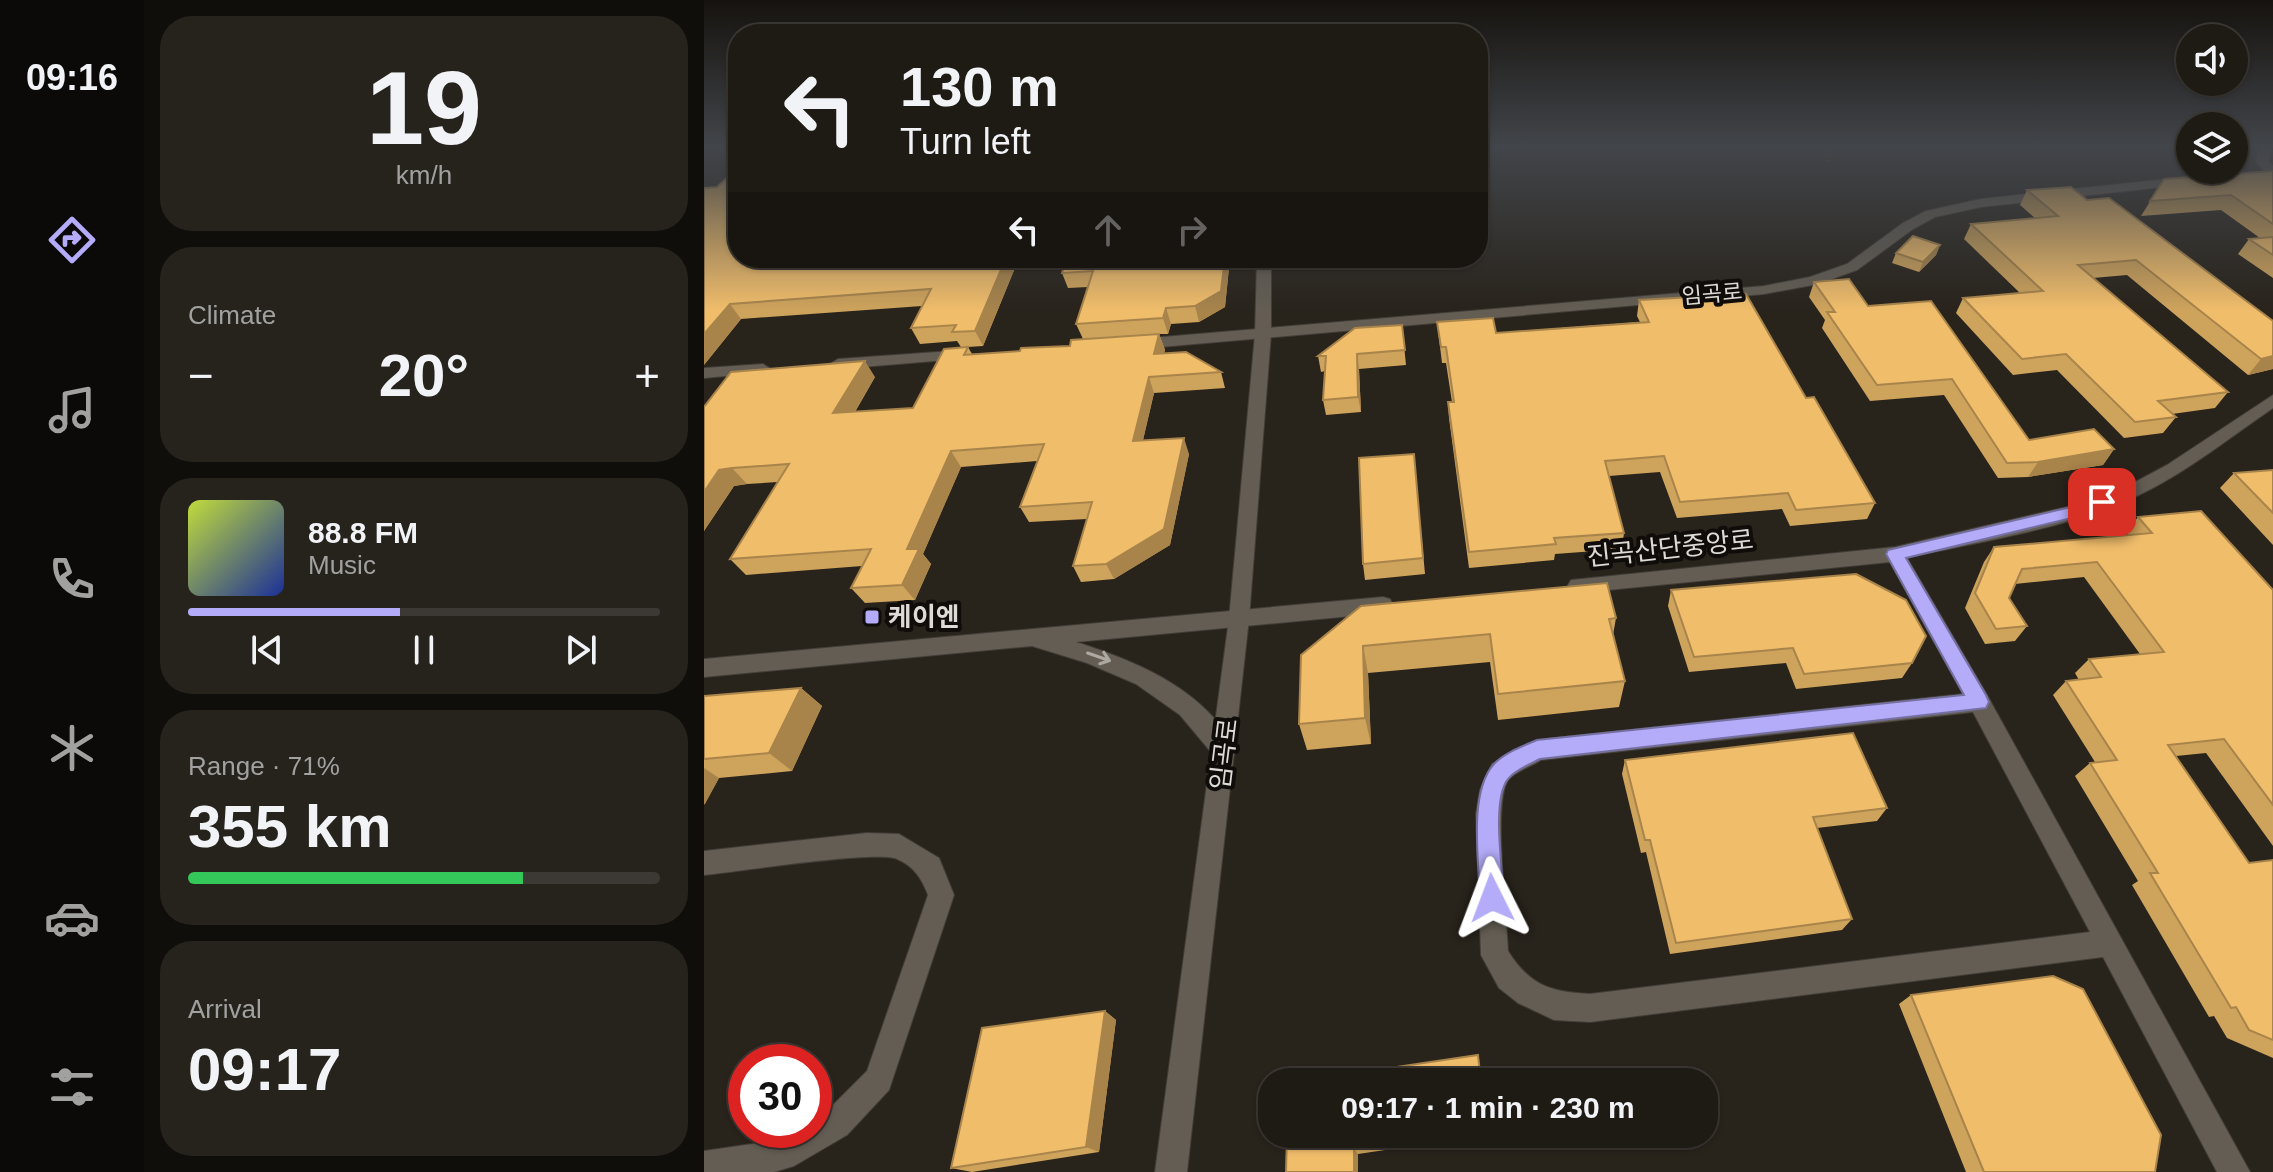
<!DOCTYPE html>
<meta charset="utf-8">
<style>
body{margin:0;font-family:Arial,"Noto Sans KR",sans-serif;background:#26231d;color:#f1f3f6;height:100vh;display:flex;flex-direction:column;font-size:30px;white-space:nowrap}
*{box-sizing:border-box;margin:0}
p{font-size:26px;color:#a1a1a0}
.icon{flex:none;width:44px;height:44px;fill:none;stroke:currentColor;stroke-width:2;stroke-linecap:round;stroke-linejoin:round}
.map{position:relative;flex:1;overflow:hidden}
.drawer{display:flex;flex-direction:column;gap:16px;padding:16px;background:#100e0b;width:560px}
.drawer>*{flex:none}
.guide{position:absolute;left:24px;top:24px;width:760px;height:244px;border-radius:32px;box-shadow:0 2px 6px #0004,0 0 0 2px #3c3834;background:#1e1a14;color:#f1f3f6;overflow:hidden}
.fabs{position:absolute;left:1472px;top:24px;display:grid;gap:16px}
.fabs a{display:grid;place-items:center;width:72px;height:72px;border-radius:50%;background:#1e1a14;box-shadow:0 2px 6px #0004,0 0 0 2px #3c3834;font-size:40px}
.speed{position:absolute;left:24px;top:1044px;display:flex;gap:16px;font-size:40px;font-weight:700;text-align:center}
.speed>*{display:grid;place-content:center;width:104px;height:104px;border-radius:50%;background:#1e1a14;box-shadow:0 2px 6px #0004,0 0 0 2px #3c3834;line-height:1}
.speed .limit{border:12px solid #d22;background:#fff;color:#111}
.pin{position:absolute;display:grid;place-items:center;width:68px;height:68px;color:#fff;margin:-34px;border-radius:16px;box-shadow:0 4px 12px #0006}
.me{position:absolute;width:88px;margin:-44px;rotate:357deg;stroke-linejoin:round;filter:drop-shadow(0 0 6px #0008)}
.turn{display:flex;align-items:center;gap:28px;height:168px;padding:0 40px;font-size:36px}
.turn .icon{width:104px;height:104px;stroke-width:2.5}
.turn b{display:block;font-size:56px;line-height:68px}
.lanes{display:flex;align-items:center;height:76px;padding:0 40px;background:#0003;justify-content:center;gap:40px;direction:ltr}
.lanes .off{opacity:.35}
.big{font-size:60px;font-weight:700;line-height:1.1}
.drawer .card{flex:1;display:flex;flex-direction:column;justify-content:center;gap:12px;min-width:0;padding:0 28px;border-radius:32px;background:#26231d}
.drawer .dial{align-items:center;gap:0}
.dial b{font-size:104px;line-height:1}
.song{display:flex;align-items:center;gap:24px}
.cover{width:96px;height:96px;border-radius:12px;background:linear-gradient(135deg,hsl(70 70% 55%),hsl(230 70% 35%))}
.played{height:8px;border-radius:4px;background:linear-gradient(90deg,#b4acf9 45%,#3c3834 45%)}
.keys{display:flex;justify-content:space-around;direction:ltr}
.heat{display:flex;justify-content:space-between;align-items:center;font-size:44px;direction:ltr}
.charge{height:12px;border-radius:6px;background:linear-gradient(90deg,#34c759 71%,#3c3834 0)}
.trip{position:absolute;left:554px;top:1068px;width:460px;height:80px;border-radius:32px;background:#1e1a14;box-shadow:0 2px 6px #0004,0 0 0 2px #3c3834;font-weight:700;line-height:80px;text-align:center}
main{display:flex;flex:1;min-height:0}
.dock{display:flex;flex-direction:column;width:144px;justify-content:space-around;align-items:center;background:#0c0a08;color:#a1a1a0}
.dock .icon{width:56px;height:56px}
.dock .active{color:#b4acf9}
.dock b{font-size:36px;color:#f1f3f6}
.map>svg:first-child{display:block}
</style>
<main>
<nav class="dock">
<b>09:16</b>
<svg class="icon active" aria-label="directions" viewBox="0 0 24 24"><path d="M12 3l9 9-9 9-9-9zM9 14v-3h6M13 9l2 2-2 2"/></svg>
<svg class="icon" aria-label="music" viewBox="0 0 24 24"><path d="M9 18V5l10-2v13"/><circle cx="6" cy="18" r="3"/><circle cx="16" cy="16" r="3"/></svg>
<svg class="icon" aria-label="phone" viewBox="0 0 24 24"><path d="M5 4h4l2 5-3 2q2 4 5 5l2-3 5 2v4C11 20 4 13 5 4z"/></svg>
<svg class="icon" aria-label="climate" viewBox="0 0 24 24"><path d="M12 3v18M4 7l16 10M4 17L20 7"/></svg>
<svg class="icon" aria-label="car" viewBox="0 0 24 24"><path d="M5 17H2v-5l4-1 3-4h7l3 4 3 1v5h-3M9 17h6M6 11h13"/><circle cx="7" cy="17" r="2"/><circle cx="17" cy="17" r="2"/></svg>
<svg class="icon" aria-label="filters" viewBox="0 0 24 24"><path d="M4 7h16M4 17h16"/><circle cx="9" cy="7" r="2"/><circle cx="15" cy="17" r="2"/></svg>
</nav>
<section class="drawer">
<div class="card dial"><b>19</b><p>km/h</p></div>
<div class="card"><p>Climate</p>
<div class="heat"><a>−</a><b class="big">20°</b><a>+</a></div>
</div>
<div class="card">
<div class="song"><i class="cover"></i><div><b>88.8 FM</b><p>Music</p></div></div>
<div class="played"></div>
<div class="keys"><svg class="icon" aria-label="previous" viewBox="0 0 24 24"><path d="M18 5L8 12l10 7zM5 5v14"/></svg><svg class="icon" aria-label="pause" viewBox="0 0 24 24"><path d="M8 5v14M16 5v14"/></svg><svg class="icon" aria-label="next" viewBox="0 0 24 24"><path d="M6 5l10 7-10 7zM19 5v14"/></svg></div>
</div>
<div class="card"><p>Range · 71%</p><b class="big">355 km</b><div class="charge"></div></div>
<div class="card"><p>Arrival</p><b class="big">09:17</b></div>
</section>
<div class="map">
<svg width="1569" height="1172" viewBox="0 0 1569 1172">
<rect width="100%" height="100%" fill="#28231b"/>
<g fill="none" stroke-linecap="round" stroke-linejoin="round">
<!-- minor casing -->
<g stroke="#423d37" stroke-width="2">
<path id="minor" d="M1482,177L1486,178V184L1277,207L1231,217L1209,229L1153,270L1114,284L1060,294L434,349L426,344L434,339L1060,286L1106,277L1143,264L1199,223L1222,211L1277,199Z
M262,350L270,355L267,358L134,369L126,364L134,359Z
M59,364L67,369L65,372L0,378V368Z
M1569,395V408C1525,438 1483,472 1435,495C1368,528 1276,541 1203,558L1283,695L1546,1172H1513L1399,957L886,1022L850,1020L814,1003L795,988L777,955L772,814L776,790L788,764L833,740L1259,694L1186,562L874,593L867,590L864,585L867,580L1191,547L1367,506L1420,488L1463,465ZM1269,712L1386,932L886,994C847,992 826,986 804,951C803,922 788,797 805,779C812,771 828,766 837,760Z
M679,597L686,599L689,605L686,611L679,613L372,642C432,661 503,690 532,751L528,758L520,761L512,758L476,715L432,684L383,663L328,646L0,677V659Z
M163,833L195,834L235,858L250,895L185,1090L143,1135L90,1166L70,1172H0V1151L75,1140L92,1130H110V1120L121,1113L163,1071L224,895C218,879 210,866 193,859C171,850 32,872 0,875V851Z"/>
</g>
<!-- tertiary casing -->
<g stroke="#423d37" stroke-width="2">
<path id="tertiary" d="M1555,146H1567L1564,161L1569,166V175H1564L1552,162Z"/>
</g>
<!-- secondary casing -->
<g stroke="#423d37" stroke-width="2">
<path id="secondary" d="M553,258H567V334L545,619L483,1172H451L525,619L551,334Z"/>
</g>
<!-- path -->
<path stroke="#625e57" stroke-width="3" stroke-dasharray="1 4" stroke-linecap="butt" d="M1120,146L1125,162"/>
<!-- minor -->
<use href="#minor" fill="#635d53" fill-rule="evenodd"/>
<!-- tertiary -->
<use href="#tertiary" fill="#635d53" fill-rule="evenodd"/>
<!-- secondary -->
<use href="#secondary" fill="#635d53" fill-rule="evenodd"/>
</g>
<!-- wall -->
<path fill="#cea35c" d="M1569,171V278L1534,254L1545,239L1556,238L1517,210L1437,216L1460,179Z
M1323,190L1383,200L1569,321V369L1544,375L1423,275L1389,278L1524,392L1511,408L1468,414L1472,417L1459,433L1420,438L1353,370L1309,375L1252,313L1259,298L1316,293L1260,239L1267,224L1331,218L1316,205Z
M1236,245L1232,255L1215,272L1188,263L1192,253Z
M34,258H315L279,346L264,347L268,354L316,351L366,346L379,339L372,324L384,287L364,288L358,273L363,258H526L521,307L495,322L467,324L464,334H455L461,350L460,353L517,372L521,388L450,393L439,440L485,454L466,545L410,579L377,582L369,566L383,519L325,522L316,507L333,461L257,467L219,554L227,564L211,600L161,603L147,588L158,566L42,575L26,559L74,482L43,484L30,486L0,531V407L171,377L151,412L209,408L257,347L253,341L216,344L207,328L218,306L37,319L0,365Z
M1110,282L1164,306L1325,440L1410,449L1399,465L1324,477L1294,478L1240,395L1166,401L1118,328L1121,320L1105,297Z
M935,300L1102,398L1171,503L1163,519L1086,526L1078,509L973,518L956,472L905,476L920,533L918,549L851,554L850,560L765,568L745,418L744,402H748L742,363H738L733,322L792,333L936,322L933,316Z
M698,325L702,365L655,369L657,412L622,415L619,400L621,371L617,372L614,356Z
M710,454L721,574L661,580L659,564Z
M1569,470V545L1516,488L1530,473Z
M1434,517L1569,590V846L1502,753L1472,756L1545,863L1569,860V1058L1523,1038L1510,1016L1505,1017L1428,885L1434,881L1371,776L1386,763L1391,762L1349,695L1362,681L1375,680L1371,673L1385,659L1436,654L1380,577L1311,584L1305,598L1323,626L1311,641L1281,644L1261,608L1280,562L1290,547L1424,535L1422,532Z
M967,590L1208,663L1198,678L1092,689L1082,663L985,672L964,606Z
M657,606L912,618L909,635L921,681L915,707L794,720L786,662L664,673L667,744L603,750L595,724Z
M97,688L118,706L88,771L15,778L0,805V696Z
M921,760L1183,808L1173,821L1113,828L1148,919L1138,930L966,954L942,852L937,853L918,774Z
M1207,995L1451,1172H1262L1195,1004Z
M401,1011L412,1020L395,1152L268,1172L247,1168Z
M583,1134H783V1135L654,1154V1172H582Z"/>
<!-- shaded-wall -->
<path fill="#a8844b" d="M1236,245L1232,255L1215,272L1219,262Z
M302,258H315L279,346L271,331Z
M521,258H526L521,307L495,322L491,306Z
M26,304L37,319L0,365V334Z
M462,308L467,324L464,334L459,318Z
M455,334L461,350L456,370L450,354Z
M653,354L655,369L657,412L654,397Z
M1569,356V369L1544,375L1557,359Z
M161,361L171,377L141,429L129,413Z
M445,377L450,393L435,457L429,441Z
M480,438L485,454L466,545L410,579L402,564Z
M1410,449L1399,465L1324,477L1334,462Z
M247,451L257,467L219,554L227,564L211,600L198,585L203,549Z
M28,468L43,484L30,486L0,531V492L15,470Z
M659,646L664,673L667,744L661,718Z
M97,688L118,706L88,771L65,753Z
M0,768L15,778L1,804H0Z
M401,1011L412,1020L395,1152L382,1147Z
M650,1149L654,1154V1172H650Z"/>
<!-- building -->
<path fill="#f0bd6b" stroke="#a8844b" stroke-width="2" d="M34,167V258H302L271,331L248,332L252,325L207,328L227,289L26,304L0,334V188L13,187Z
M1569,171V224L1527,195L1446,201L1460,179Z
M1367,187L1383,200L1405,198L1569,321V356L1557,359L1432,260L1374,265L1524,392L1454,401L1472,417L1431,422L1362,354L1318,359L1259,298L1339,291L1267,224L1354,216L1323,190Z
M1209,236L1236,245L1219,262L1192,253Z
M1569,237V255L1545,239Z
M363,258H521L517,291L491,306L462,308L459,318L372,324L389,271L358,273Z
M1145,279L1164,306L1227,301L1325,440L1390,429L1410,449L1334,462L1303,463L1248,379L1173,385L1123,312H1131L1110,282Z
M1042,294L1102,398L1110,397L1171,503L1092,510L1084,493L976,502L960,456L901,461L920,533L850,538L852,544L765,552L744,402H750L742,347H737L733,322L789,318L792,333L945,322L935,300Z
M698,325L701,350L653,354L654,397L619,400L622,356H614L651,328Z
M455,334L450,354L482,352L517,372L445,377L429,441L480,438L460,529L402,564L369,566L388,502L316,507L340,444L247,451L203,549H215L198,585L147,588L167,549L26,559L85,464L28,468L15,470L0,492V407L27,372L161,361L129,413L209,408L240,349L264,347L260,355L316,351L317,348L366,346L367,340Z
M710,454L719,558L659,564L655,458Z
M1569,470V513L1530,473Z
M1497,511L1569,590V805L1520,739L1464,745L1545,863L1569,860V1040L1545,1030L1532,1007L1527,1008L1446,873H1454L1386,763L1413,760L1362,681L1397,677L1385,659L1460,652L1393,562L1318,569L1305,598L1323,626L1292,629L1271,593L1290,547L1448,533L1434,517Z
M1152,574L1202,600L1222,636L1208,663L1100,674L1089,648L990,657L967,590Z
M903,583L912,618L905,619L921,681L794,694L786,634L659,646L661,718L595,724L597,655L657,606Z
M97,688L65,753L0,759V696Z
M1149,733L1183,808L1109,817L1148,919L972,943L946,840H941L921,760Z
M1349,976L1379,989L1457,1135L1451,1172H1280L1207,995Z
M401,1011L382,1147L247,1168L278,1028Z
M774,1055L777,1082H665V1071Z
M583,1134H748L650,1149V1172H582Z"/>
<!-- one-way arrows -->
<defs><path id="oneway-shaft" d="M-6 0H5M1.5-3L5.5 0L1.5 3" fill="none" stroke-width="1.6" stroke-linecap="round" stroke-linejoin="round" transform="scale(2)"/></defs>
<use stroke="#ada8a1" href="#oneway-shaft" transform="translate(395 657) rotate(19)"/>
<!-- sky -->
<linearGradient id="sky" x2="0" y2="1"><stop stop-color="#16130f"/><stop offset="0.47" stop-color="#42454a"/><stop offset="1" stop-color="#42454a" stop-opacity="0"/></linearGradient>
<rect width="1569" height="311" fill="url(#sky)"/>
<!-- route -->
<path fill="#b4acf9" stroke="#7570a2" stroke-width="2" d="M1398,496L1404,498L1406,502L1404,506L1376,516L1202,558L1282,695L1285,702L1282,708L836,759C826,764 811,770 804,779C787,800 799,871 800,898L797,907L788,910L780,907L776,898C775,863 764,792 790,764C800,753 819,746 833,740L1260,695L1182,554L1184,550L1367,507Z"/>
<!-- markers -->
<rect fill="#b4acf9" stroke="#0f0c09" stroke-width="3" x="160" y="609" width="16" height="16" rx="4"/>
<g text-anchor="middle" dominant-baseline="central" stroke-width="8" stroke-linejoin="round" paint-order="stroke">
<!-- far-street labels -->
<g font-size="22" fill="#dedad5" stroke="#0f0c09">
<text transform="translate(1008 294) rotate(-5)">임곡로</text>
</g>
<!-- street labels -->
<g font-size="26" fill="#dedad5" stroke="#0f0c09">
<text transform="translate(966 548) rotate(-6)">진곡산단중앙로</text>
<text transform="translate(520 754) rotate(-83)">임곡로</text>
</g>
<!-- poi labels -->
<g font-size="26" font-weight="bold" fill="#dedad5" stroke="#0f0c09" text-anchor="start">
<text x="184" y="617">케이엔</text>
</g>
</g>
</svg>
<div class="fabs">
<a><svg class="icon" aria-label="sound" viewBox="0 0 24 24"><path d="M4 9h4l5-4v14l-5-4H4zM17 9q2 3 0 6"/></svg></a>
<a><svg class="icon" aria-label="layers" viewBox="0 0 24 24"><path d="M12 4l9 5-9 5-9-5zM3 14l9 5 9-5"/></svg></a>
</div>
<div class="speed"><div class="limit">30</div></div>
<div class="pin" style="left:1398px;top:502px;background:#d93025"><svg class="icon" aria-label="arrive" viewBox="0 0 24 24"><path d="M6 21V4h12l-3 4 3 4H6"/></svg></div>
<svg class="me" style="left:788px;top:898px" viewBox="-20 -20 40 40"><path d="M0-17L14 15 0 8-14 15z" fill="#b4acf9" stroke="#fff" stroke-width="4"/></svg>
<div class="trip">09:17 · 1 min · 230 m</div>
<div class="guide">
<div class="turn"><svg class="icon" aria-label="left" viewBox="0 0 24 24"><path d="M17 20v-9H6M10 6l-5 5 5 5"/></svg><div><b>130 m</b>Turn left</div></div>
<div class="lanes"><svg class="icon" aria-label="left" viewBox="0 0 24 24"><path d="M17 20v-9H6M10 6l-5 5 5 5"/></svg><svg class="icon off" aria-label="ahead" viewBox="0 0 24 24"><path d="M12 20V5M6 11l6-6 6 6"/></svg><svg class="icon off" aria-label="right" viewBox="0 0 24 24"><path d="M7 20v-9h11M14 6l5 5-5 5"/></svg></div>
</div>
</div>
</main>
